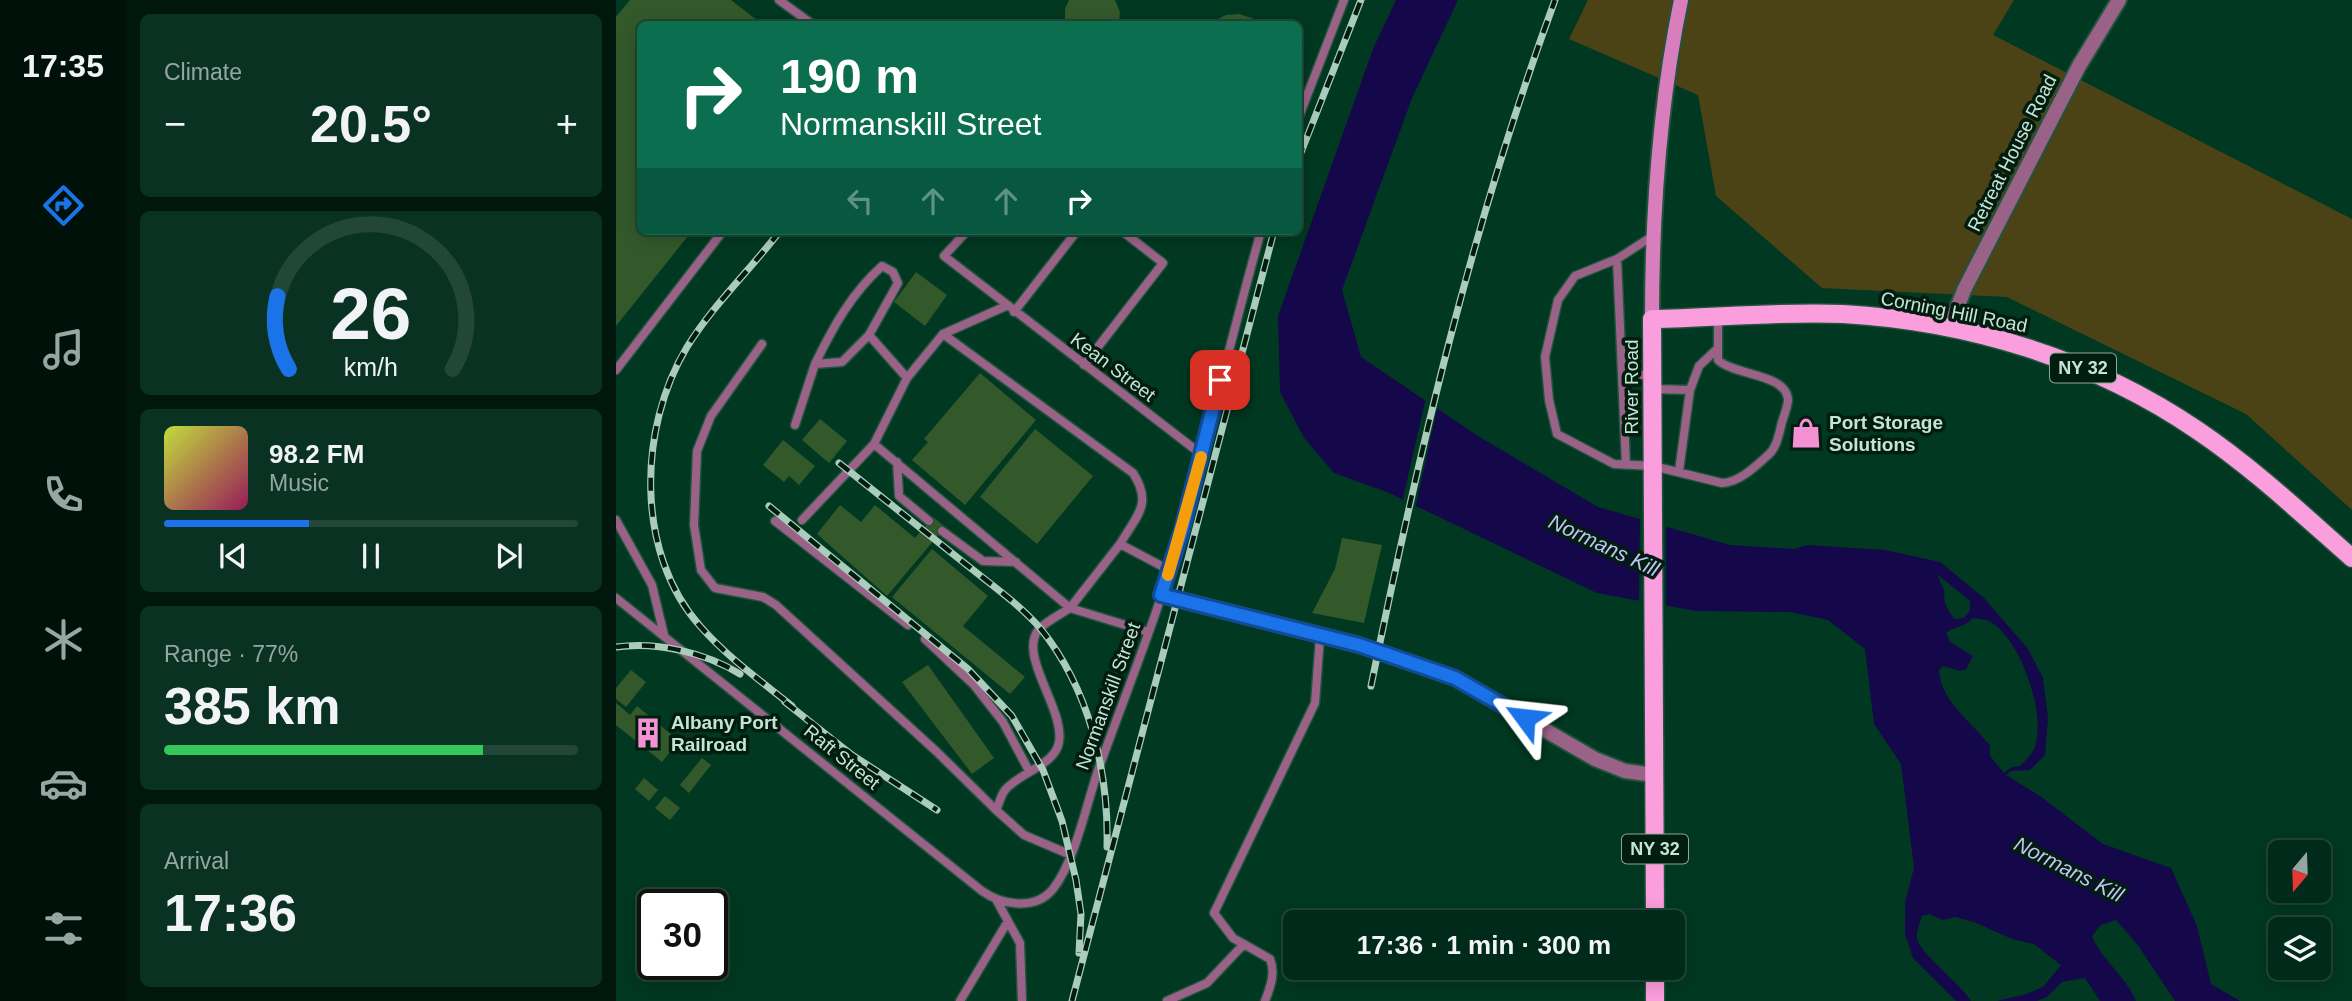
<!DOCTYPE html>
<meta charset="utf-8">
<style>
body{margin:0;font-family:Arial,sans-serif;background:#0a3222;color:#f1f3f6;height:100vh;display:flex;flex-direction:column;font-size:26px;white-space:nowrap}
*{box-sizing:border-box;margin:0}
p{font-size:23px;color:#95a7a2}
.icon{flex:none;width:38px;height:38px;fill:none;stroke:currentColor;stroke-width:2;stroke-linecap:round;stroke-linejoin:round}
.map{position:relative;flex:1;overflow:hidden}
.details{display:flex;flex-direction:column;gap:14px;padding:14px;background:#00170e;width:490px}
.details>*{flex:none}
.banner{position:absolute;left:21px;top:21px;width:665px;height:214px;border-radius:10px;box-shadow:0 4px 18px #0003,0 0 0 2px #224638;background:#0b6e4f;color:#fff;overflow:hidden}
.needle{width:46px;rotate:199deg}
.controls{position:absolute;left:1652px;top:840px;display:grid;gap:14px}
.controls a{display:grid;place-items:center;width:63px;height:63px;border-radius:10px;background:#002a19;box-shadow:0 4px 18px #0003,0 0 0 2px #224638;font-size:35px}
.speed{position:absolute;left:21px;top:889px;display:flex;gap:14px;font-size:35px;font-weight:700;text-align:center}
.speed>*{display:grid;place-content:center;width:91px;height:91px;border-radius:50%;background:#002a19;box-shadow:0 4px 18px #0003,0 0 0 2px #224638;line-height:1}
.speed .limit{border:4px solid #111;border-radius:10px;background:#fff;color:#111}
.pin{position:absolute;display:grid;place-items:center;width:60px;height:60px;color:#fff;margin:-30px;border-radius:14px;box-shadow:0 4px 10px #0006}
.me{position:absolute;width:77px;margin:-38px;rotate:300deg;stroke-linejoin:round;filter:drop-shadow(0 0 5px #0008)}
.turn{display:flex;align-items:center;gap:24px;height:147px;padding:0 28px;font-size:32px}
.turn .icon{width:91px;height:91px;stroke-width:2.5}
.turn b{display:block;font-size:49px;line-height:60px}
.lanes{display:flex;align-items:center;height:66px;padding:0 28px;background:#0003;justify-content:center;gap:35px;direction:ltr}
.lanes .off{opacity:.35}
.big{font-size:52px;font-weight:800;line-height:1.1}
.details .tile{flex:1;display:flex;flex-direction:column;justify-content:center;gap:10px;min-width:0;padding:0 24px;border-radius:10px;background:#0a3222}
.details .dial{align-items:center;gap:0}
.dial svg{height:182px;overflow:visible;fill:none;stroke:#224638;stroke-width:7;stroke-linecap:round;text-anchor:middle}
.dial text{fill:#f1f3f6;stroke:none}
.song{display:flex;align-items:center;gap:21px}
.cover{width:84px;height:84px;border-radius:10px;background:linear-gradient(135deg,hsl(70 70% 55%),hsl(330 70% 35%))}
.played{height:7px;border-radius:4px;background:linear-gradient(90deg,#1a73e8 35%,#224638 35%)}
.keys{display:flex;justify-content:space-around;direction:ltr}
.heat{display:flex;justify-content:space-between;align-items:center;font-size:38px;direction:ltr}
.charge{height:10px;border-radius:5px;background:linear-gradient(90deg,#34c759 77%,#224638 0)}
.trip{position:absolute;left:667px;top:910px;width:402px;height:70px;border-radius:10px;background:#002a19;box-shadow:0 4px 18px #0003,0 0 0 2px #224638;font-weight:800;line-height:70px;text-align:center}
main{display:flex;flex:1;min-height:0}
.tabs{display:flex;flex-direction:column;width:126px;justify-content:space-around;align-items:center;background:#00110a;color:#95a7a2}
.tabs .icon{width:49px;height:49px}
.tabs .selected{color:#1a73e8}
.tabs b{font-size:32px;color:#f1f3f6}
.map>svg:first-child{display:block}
</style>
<main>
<nav class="tabs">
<b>17:35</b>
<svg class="icon selected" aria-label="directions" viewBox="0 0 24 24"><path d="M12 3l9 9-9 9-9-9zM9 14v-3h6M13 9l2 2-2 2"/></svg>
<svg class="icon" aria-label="music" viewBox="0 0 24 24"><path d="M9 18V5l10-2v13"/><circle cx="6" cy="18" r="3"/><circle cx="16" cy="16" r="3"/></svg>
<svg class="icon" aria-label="phone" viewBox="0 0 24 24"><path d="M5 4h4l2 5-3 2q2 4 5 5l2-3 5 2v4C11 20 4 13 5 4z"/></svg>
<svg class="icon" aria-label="climate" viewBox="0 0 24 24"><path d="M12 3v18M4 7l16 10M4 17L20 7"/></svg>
<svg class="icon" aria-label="car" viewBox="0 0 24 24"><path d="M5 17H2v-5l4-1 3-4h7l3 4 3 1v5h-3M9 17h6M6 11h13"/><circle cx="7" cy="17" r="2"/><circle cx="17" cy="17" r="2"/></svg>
<svg class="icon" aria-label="filters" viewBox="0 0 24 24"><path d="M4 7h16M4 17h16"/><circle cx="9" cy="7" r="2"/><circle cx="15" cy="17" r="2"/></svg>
</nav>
<section class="details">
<div class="tile"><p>Climate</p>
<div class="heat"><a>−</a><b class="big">20.5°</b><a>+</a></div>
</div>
<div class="tile dial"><svg viewBox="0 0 100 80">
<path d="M14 69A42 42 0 1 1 86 69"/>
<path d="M14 69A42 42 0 0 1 9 37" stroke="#1a73e8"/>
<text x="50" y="56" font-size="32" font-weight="700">26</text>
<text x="50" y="72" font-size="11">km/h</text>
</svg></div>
<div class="tile">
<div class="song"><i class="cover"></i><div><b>98.2 FM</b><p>Music</p></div></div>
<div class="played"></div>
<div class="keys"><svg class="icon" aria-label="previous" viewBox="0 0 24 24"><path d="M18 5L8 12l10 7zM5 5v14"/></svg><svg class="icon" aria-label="pause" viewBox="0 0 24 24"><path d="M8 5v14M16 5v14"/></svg><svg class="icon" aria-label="next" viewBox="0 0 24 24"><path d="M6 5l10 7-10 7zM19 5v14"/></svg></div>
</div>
<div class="tile"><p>Range · 77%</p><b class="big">385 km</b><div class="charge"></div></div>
<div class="tile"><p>Arrival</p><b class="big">17:36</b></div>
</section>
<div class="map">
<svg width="1736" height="1001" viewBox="0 0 1736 1001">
<rect width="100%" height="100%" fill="#003821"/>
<!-- green -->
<path fill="#4b4316" d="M972,0H1398L1377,35L1736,219V510L1630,414L1391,297L1206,288L1100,196L1082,95L953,39Z"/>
<!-- water -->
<path fill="#14084a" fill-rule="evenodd" d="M780,0H842L796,98L726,290L745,357L862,436L982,507L1114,545L1178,549L1191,545L1269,550L1324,562L1368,598L1412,649L1427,678L1432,717L1429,755L1414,770L1395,771L1390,775L1424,796L1487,844L1555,868L1581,926L1595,984L1624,1001H1559L1521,944L1500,920L1485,925L1476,936C1486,961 1510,976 1520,1001H1484L1469,978L1446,982L1431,997L1421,1001H1381L1411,994L1428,986L1445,965L1418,944L1396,939L1358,922L1339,917L1327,920L1313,914L1306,916C1304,923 1300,932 1301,938C1303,953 1345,984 1355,1001H1340L1297,958L1289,934V902L1298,868L1285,764L1258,724L1249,649L1212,620L1174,612L1080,611L981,593L771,492L718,473L688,438L664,392L662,316L757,49ZM1321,574L1354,601V610L1348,618L1338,619L1329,604L1328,590ZM1357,618C1362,619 1368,619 1373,621C1404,637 1432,716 1418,749C1415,755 1409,761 1404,766L1396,767L1388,773L1374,756V746C1357,722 1325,703 1323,670L1327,666L1344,671L1350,669L1357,656L1334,642L1330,633C1340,625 1346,629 1357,618Z"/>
<!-- pier -->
<path fill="#003821" d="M810,397L822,405L799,509L786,503Z
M1024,516L1050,523V609L1023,604Z"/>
<!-- building -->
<path fill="#33592b" d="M14,0H115L146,24H24V231H76L0,326V17Z
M453,0H499L504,12L503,24H449V9Z
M623,14L636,18L645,24H592L610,15Z
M300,272L331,295L309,326L278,302Z
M364,373L420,420L349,505L296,460L312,442L308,439Z
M204,419L231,441L213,463L186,440Z
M419,429L477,476L421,544L364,497Z
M167,440L199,466L183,485L173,476L168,482L147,465Z
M224,505L245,522L259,505L299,538L317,517L329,527L271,596L201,534Z
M726,538L766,545L748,623L696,613L719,569Z
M316,549L372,596L347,626L409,677L394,694L276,597Z
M312,665L378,758L356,774L286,682Z
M15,670L30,682L10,707L0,699V688Z
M0,703L14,715L21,706L63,741L46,762L0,725Z
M86,758L95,765L73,793L64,785Z
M28,778L42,790L33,801L19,789Z
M49,796L64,808L54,820L39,808Z"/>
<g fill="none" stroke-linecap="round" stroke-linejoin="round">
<!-- lane casing -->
<g stroke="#20543d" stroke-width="11">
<path id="lane" d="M163,0L196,24
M682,119L728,0
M351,231L328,256L585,454
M1035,237L1001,259L959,276L942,300L929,357L933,400L941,434L998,464L1037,466L1106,483C1122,483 1139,467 1151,456C1161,448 1163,434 1166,422C1168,416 1171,408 1172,401C1172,373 1118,376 1102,360V316
M1001,259L1010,465
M390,306L327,334L517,473C537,504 521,515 504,544L553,570
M398,312L461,231
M327,334L291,378L258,444L454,608C445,614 431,621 423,629C400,656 453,713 442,746C435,766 402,774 389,790C385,795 383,804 380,810L408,835L455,855
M146,344L95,416L81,451L78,525L85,570L99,588L147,597L160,605L321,752L380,810
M199,364C217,327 235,294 266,266L277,272L282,283L253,335
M468,365L547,263L506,231
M0,370L107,231
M1006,375H1036
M1036,389L1074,390L1063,471
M1074,390L1083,366L1101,349
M179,425L199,364L226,362L253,335L291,378
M281,462L283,496L313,521
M0,520L36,585L48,635
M186,520L258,444
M159,521L292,625
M326,531L367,561L400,562
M504,544L454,608L532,632
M0,598L366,891C386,905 419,911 437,889C460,860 471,800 484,765C512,687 544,609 566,529C594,430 617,330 645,231
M309,639L358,685L387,722L413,771
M381,901L404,943L406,1001
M344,1001L392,921
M551,1001L591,983L628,944
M649,1001C654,988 660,973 654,959L617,938L598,913L699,703L704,637"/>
</g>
<!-- street casing -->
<g stroke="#20543d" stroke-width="18">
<path id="street" d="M1333,329L1348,290L1463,66L1503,0
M545,595L743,645L839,678L979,759L1009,771L1038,775"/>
</g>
<!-- secondary casing -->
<g stroke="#20543d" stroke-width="18">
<path id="secondary" d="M1036,319C1036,211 1043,106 1065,0"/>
</g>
<!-- primary casing -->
<g stroke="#20543d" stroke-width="21">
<path id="primary" d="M1039,922L1036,319C1099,318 1163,311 1227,314C1351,321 1477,359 1581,430C1636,467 1686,514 1736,558
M1039,968V1001"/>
</g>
<!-- lane -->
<use href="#lane" stroke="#9b6288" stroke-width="8"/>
<!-- street -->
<use href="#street" stroke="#9b6288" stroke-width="14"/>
<!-- secondary -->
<use href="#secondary" stroke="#d87ebc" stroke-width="14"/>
<!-- primary -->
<use href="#primary" stroke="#fb9edd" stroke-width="18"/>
<!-- rail casing -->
<g stroke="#aacdbb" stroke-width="7">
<path id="rail" d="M682,160L745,0
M164,231C134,270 97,305 71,347C22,428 19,553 84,626C111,657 145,681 176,706
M223,463C264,496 306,529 347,562C373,583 402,603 424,628C473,688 493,771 491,847
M153,506L352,669L396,716L427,770L446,821L460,880L465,914L463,953
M0,647C41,641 90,653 124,674
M755,686C803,451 856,225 939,0
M169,702L236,755L321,810
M456,1001L658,231"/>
</g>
<!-- rail -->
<use href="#rail" stroke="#021c0f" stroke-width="4.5" stroke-dasharray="13" stroke-linecap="butt"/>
</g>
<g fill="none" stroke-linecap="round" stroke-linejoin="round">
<!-- route casing -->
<g stroke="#114b97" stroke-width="18">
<path id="route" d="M604,380L566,530L545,595L743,645L790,661L839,678L909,718"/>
</g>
<!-- route -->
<use href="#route" stroke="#1a73e8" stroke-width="12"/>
<!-- slow -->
<path stroke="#f59e0b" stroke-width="12" d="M552,575L585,457"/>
</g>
<!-- icons -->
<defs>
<g id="shop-bare" transform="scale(2.415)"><path d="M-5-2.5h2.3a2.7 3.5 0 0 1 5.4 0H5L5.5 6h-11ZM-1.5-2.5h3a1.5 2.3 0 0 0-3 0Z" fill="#f491d4" stroke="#021c0f" stroke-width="2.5" paint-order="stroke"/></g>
<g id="building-bare" transform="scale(2.415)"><path d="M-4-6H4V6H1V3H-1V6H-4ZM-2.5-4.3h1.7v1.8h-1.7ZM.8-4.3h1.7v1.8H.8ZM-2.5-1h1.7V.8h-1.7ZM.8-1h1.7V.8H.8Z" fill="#f491d4" stroke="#021c0f" stroke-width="2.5" paint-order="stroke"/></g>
</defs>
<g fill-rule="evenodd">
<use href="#shop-bare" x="1190" y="433"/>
<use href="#building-bare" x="32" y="733"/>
</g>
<g text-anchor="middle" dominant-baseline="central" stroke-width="7" stroke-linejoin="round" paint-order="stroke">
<!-- shield labels -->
<g fill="#021c0f" stroke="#8aa998" stroke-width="2">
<rect x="1434" y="353.5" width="66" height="29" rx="5"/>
<rect x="1006" y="834.5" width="66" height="29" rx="5"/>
</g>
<g font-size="18" font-weight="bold" fill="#c5e5d3">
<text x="1467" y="368">NY 32</text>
<text x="1039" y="849">NY 32</text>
</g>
<!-- street labels -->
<g font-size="19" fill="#c5e5d3" stroke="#021c0f">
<text transform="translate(1396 153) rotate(-63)">Retreat House Road</text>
<text transform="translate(1338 312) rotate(11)">Corning Hill Road</text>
<text transform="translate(497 367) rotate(37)">Kean Street</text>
<text transform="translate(1015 387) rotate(-90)">River Road</text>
<text transform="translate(492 696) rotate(-70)">Normanskill Street</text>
<text transform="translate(226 757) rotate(39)">Raft Street</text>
</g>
<!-- poi labels -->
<g font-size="19" font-weight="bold" fill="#c5e5d3" stroke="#021c0f" text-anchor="start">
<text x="1213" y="422">Port Storage<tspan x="1213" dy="22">Solutions</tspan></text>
<text x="55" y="722">Albany Port<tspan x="55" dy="22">Railroad</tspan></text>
</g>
<!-- water labels -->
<g font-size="21" font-style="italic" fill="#bfc4f4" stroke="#021c0f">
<text transform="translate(988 545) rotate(25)">Normans Kill</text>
<text transform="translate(1453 869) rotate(27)">Normans Kill</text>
</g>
</g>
</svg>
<div class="controls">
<a><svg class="needle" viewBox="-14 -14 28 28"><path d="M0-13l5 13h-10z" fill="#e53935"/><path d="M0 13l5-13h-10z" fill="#95a7a2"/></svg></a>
<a><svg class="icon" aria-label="layers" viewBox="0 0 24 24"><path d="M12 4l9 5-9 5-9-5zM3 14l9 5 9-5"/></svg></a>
</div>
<div class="speed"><div class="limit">30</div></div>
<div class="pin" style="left:604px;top:380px;background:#d93025"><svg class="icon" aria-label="arrive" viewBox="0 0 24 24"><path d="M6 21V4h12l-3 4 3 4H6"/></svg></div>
<svg class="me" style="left:909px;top:718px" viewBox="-20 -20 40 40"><path d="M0-17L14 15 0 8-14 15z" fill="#1a73e8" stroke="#fff" stroke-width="4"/></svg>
<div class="trip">17:36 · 1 min · 300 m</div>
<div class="banner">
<div class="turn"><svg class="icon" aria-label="right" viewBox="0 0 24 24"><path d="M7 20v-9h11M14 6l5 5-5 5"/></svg><div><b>190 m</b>Normanskill Street</div></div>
<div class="lanes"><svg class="icon off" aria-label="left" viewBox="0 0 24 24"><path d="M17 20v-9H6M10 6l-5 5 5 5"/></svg><svg class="icon off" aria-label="ahead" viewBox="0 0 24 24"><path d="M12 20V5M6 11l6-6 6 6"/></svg><svg class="icon off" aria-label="ahead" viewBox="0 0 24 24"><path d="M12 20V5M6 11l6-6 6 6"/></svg><svg class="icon" aria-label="right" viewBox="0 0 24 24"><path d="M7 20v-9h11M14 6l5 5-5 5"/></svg></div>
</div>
</div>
</main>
